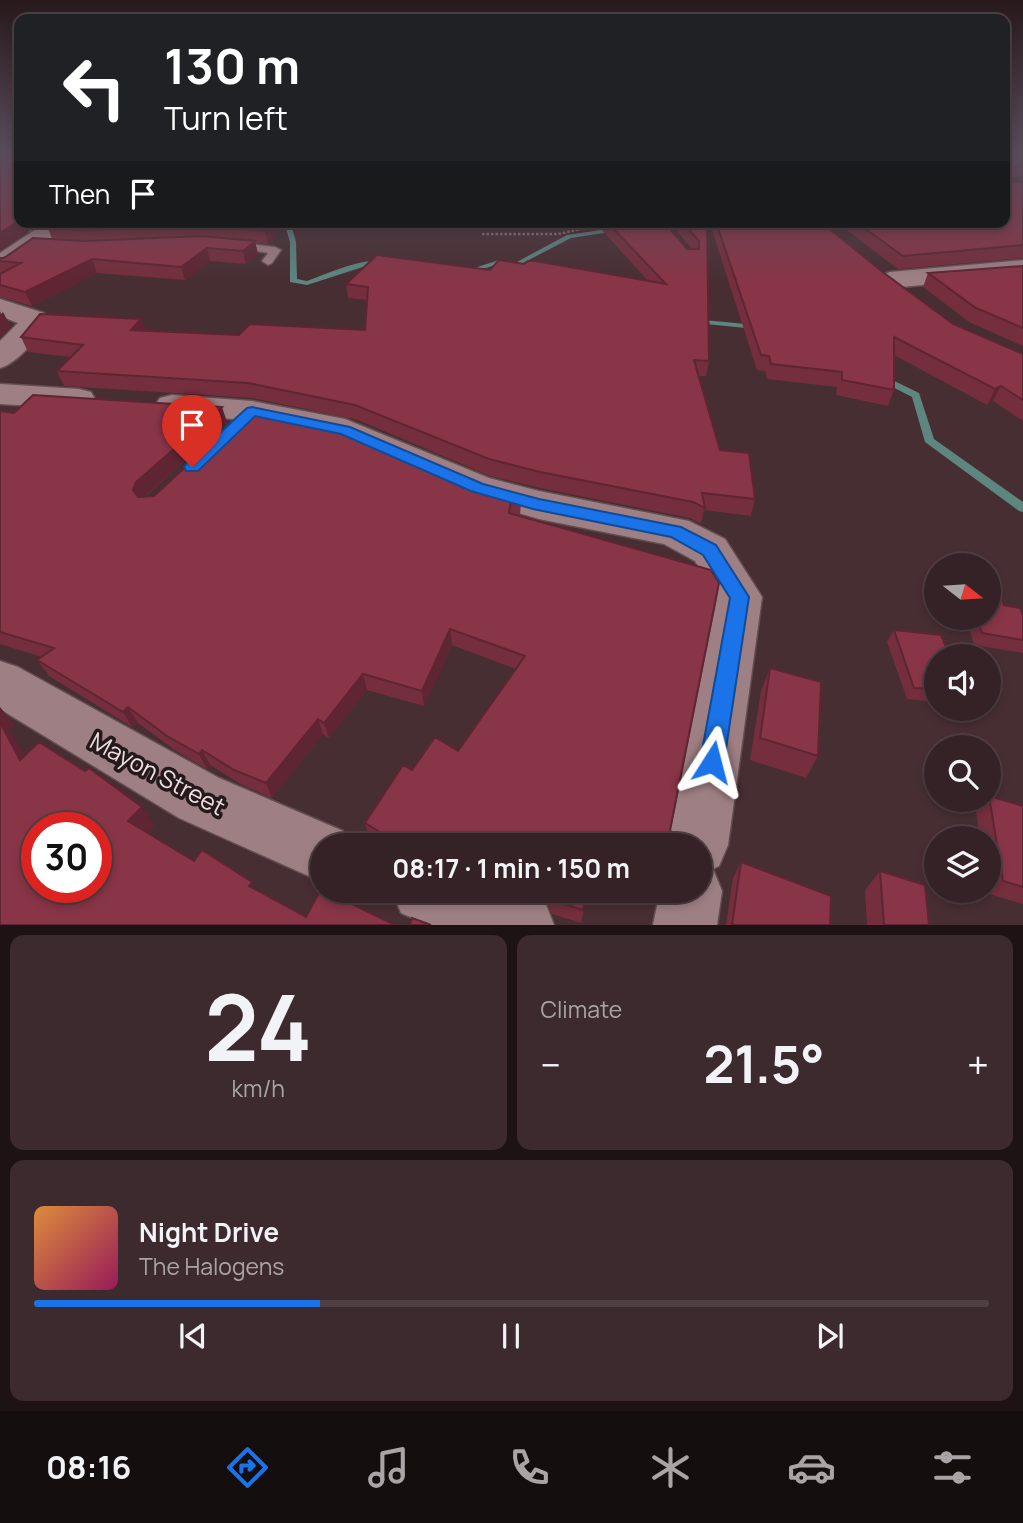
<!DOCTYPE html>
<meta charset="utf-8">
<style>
body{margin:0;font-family:Manrope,sans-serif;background:#3d2a2e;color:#f1f3f6;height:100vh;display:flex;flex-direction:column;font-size:26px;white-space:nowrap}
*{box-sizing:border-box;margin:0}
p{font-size:23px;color:#aaa4a7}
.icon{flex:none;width:38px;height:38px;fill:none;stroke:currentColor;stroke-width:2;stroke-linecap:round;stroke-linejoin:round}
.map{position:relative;height:925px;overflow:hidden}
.panel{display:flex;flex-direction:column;gap:10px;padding:10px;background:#1d1315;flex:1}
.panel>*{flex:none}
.top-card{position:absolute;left:14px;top:14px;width:996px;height:214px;border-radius:14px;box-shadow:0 4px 10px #0003,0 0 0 2px #4f3f43;background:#202124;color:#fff;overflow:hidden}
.needle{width:46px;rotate:107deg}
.tools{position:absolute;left:924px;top:553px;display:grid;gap:14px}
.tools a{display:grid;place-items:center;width:77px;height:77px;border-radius:50%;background:#352226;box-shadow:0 4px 10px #0003,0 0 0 2px #4f3f43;font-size:35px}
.speed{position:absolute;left:21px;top:812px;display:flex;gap:14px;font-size:35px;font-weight:700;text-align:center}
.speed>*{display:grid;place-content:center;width:91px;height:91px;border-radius:50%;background:#352226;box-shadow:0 4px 10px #0003,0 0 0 2px #4f3f43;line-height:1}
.speed .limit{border:10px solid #d22;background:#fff;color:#111}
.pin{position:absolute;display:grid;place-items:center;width:60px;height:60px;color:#fff;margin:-72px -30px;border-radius:50% 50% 50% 0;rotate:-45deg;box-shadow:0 0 7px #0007}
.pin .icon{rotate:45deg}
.me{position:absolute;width:77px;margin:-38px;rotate:9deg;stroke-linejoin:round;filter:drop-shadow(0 0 5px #0008)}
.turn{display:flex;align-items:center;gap:24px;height:147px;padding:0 35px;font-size:32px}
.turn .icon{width:91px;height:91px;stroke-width:2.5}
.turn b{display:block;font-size:49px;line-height:60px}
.then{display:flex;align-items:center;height:66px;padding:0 35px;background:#0003;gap:14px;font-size:26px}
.big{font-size:52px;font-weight:700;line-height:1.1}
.panel .tile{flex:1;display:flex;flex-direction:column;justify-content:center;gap:10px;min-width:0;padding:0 24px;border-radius:14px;background:#3d2a2e}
.panel .dial{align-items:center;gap:0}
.dial b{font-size:91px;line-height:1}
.song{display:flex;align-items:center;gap:21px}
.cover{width:84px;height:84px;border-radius:10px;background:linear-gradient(135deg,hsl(30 70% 55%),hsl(330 70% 35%))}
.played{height:7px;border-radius:4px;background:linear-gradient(90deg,#1a73e8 30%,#4f3f43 30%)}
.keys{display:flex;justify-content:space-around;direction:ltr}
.heat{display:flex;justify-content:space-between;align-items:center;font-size:38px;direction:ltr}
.panel .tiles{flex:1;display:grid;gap:10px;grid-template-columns:1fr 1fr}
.tile:last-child{grid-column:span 2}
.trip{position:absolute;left:310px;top:833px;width:402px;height:70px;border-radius:35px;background:#352226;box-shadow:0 4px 10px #0003,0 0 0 2px #4f3f43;font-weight:700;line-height:70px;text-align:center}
.menu{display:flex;height:112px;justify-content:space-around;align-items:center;background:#150e0f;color:#aaa4a7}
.menu .icon{width:49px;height:49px}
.menu .current{color:#1a73e8}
.menu b{font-size:32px;color:#f1f3f6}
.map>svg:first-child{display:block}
</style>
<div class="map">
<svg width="1023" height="925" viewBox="0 0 1023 925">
<rect width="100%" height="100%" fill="#472e32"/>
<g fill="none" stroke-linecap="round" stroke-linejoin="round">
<!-- stream -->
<path fill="#5d867f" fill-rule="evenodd" d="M278,222H289L291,224L296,242L297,279L307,281C327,274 367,255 386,263L382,265H369L307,285L290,282V242L285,225Z
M50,227L53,229L52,230L0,234V230Z
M615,228L618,230L617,231L571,238L521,264L515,263L567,235Z
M499,260L512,263L508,265L499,264L466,274L462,272Z
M693,319L756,325L760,327L756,329L696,323L692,321Z
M882,375L919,393L934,439L1023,502V512L1019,511L925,442L912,397L879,380L877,378Z"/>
<!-- lane casing -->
<g stroke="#634e51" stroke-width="3">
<path id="lane" d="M233,242L275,247L281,250L272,263L268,265L262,261L268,253L229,247V243Z"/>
</g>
<!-- street casing -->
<g stroke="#634e51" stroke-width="3">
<path id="street" d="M47,222H74L9,269L0,271V253Z
M1023,260V276L890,288L881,285L877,280L881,275L890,272Z
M0,299L44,313L48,319C43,335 16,364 0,368V341L18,323L0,316Z
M0,384L79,389L91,392L95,399L91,406L79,409L0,404Z
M172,395L252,401L345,419L489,478L539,491L689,521L725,539L762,597L728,845L719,866L713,869L722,891L717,925H653L660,891H700V845H668L717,598L695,561L664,544L539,519L463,497L335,438L252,421L160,412L155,405L160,398Z
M0,661L18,667L219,778L343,831L349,845H322V882L179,818L0,709Z
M392,891H516L545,902L554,925H429L401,913Z"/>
</g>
<!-- path -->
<path stroke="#907b7e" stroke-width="2.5" stroke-dasharray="2.5 2" stroke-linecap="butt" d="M482,234H558L612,222"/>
<!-- lane -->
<use href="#lane" fill="#9e8084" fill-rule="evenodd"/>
<!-- street -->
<use href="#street" fill="#9e8084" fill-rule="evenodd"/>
</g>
<!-- wall -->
<path fill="#752e3d" d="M1004,152H1023V177L1007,178V182H1023V258L898,269L836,222H1004Z
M273,222V240L268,244L255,243L258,254L246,264L210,261L185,280L97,273L32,306L0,297V258L52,239L48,228Z
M601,222H664L687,249H692L669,222H707L709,361L706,376H699L720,450L755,499L751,516L704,510L701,524L690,518L540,488L490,476L358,420L253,398L64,386L57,371L70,357L28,352L21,337L141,319L146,331L239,335L365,330L367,300L348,298L346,284L490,270L524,264L648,281L601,229Z
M714,222H720L728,229L729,228L723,222H821L884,273L953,324L1023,354V421L993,401L987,405L894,355V390L888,406L836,395L837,387L767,379L765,371L757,370L712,230Z
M1023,266V346L969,322L923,287L928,273Z
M0,411L14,413L227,422L145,497L461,484L521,501L520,516L670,830L683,845H382L369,837L365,823L412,770L458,751L516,669L452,645L424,706L367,690L329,738L323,734L272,798L242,785L210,765L207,769L176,751L138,723L132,727L49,676L37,660L42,657L0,644Z
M1004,605L1023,615V653L974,645L966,618H989Z
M894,630L936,656V702L907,699L887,642Z
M770,668L818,756L806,778L750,760L761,691Z
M985,800L1023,806V904L989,894V838H980L976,810Z
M741,862L830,925H726L733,878Z
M880,871L929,925H867L865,890Z
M522,891H588L581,923L552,914L546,900Z
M641,891H658L656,897Z"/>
<!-- shaded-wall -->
<path fill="#5f2532" d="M19,221V222H43L0,250V233Z
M270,222H273V240L268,244L265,231Z
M255,241L258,254L246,264L243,251Z
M207,248L210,261L185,280L181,267Z
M92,259L97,273L32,306L25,292Z
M0,311L1,314L3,312L11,327L0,337Z
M141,319L147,334L131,330Z
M1001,386L993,401L987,405L995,389Z
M222,407L227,422L143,498L141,506L133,490L136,482Z
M450,629L452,645L424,706L422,691Z
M363,674L367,690L329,738L324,723Z
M0,707L15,725L9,730L13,735L37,780L20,760L0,723Z
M128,707L138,723L132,727L123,712Z
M318,719L323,734L272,798L266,783Z
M202,750L210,765L207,769L199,754Z
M142,807L155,826L142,839L128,821Z
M393,834L396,845H392L390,838Z"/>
<!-- building -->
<path fill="#883547" stroke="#5f2532" stroke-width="2" fill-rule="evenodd" d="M0,152H19V221L0,233Z
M1004,152H1023V166L1007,167V182H1023V245L903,256L856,222H1004Z
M55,222H270V228L265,231L202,225L85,230L48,228Z
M607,222H664L687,249H699V241L682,222H707L709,361L694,360L720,450L749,453L755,499L702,493L705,508L693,502L540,472L489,459L355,405L248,383L57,371L83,345L21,337L40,314L141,319L131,330L239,335L250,324L365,330L368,287L346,284L377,255L490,270L499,260L524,264L528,261H535L666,284Z
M716,222H720L728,229L740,224L738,222H821L884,273L953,324L1023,354V400L1001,386L995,389L894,337V390L842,380V372L771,364L769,356L761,355Z
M202,236L255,241L243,251L207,248L181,267L92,259L25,292L0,285V274L21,263L0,261V258H4L33,238L85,241Z
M1023,266V328L976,308L928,273Z
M33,395L222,407L136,482L133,490L138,497L154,496L248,409L331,425L461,484L521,501L511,500L509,513L711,570L719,583L670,830L673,834H686L683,845H416L393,834L390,838L365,823L403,765L412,770L435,737L458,751L525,656L450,629L422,691L363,674L324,723L318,719L266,783L234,770L202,750L199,754L167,736L128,707L123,712L37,660L54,648L0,632V411L14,413Z
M989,583L996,584L1004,605L1020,608L1023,615V640L982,633L977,618H989Z
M894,630L941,635L950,656H936V689L914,688Z
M770,668L821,682L818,756L760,738Z
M0,722L20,760L39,742L85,771L89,768L142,807L128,821L194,861L202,850L252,882L249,886L306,917L321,889L322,891H325L395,925H0ZM37,828H96V887H37Z
M989,796L1023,806V887L1003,881Z
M741,862L831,896L830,925H732Z
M880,871L925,885L929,925H884Z
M549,891H587L583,910L554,901Z
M412,918L431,925H410Z"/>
<!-- sky -->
<linearGradient id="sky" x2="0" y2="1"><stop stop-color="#27191c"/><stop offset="0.54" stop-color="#584c5a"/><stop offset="1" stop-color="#584c5a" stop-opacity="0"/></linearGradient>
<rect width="1023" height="281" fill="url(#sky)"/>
<!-- route -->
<path fill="#1a73e8" stroke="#114b97" stroke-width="2" d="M252,407L350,427L483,484L539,499L681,527L716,545L749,597L724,762L720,771L712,774L704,771L700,762L730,598L703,555L671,537L533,509L471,491L341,434L255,416L198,471H186L184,467L186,464L247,408Z"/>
<g text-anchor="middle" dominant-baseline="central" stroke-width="7" stroke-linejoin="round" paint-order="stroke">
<!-- near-street labels -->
<g font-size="24" fill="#efdee0" stroke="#251a1b">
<text transform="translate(158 773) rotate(28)">Mayon Street</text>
</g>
</g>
</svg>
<div class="tools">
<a><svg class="needle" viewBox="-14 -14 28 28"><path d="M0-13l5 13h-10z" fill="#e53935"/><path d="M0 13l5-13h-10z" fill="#aaa4a7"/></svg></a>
<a><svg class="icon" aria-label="sound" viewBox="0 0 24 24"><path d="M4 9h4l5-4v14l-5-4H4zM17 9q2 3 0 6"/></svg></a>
<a><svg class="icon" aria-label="search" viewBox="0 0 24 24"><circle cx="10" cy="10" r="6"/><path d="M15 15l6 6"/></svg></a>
<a><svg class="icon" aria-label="layers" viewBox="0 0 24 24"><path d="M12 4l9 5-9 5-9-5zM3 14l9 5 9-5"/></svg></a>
</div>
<div class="speed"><div class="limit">30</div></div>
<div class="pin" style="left:192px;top:467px;background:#d93025"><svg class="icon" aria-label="arrive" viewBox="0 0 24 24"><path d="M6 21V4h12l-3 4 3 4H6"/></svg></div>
<svg class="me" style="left:712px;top:762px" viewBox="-20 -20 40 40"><path d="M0-17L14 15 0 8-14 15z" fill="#1a73e8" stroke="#fff" stroke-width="4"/></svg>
<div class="trip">08:17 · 1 min · 150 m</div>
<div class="top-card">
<div class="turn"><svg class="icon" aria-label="left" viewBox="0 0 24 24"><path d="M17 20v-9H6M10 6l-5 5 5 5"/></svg><div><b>130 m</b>Turn left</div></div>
<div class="then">Then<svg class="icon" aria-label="arrive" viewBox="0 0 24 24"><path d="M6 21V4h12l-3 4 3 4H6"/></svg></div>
</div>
</div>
<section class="panel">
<div class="tiles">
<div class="tile dial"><b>24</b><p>km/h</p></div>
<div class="tile"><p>Climate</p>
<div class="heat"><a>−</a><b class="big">21.5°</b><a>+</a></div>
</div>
<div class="tile">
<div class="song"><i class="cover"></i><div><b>Night Drive</b><p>The Halogens</p></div></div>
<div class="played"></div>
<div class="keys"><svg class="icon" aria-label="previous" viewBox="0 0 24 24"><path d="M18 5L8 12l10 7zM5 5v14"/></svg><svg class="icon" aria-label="pause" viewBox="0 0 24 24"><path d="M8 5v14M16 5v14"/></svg><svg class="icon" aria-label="next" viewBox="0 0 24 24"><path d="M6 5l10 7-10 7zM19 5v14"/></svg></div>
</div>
</div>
</section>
<nav class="menu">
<b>08:16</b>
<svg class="icon current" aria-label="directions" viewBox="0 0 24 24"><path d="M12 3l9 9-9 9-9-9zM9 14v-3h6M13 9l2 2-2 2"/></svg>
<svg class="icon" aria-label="music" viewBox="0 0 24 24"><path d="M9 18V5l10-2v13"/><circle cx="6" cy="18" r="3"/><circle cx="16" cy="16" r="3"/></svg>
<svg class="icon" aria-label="phone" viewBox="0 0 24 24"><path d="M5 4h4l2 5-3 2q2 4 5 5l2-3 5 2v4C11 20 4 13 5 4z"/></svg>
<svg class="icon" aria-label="climate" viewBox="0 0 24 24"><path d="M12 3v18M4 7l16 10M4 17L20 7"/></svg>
<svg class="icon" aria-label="car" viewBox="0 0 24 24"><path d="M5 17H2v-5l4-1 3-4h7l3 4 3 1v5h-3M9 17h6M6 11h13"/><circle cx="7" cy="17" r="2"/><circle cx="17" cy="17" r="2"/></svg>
<svg class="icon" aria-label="filters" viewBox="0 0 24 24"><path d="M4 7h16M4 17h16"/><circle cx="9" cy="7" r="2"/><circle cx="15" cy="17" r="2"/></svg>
</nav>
